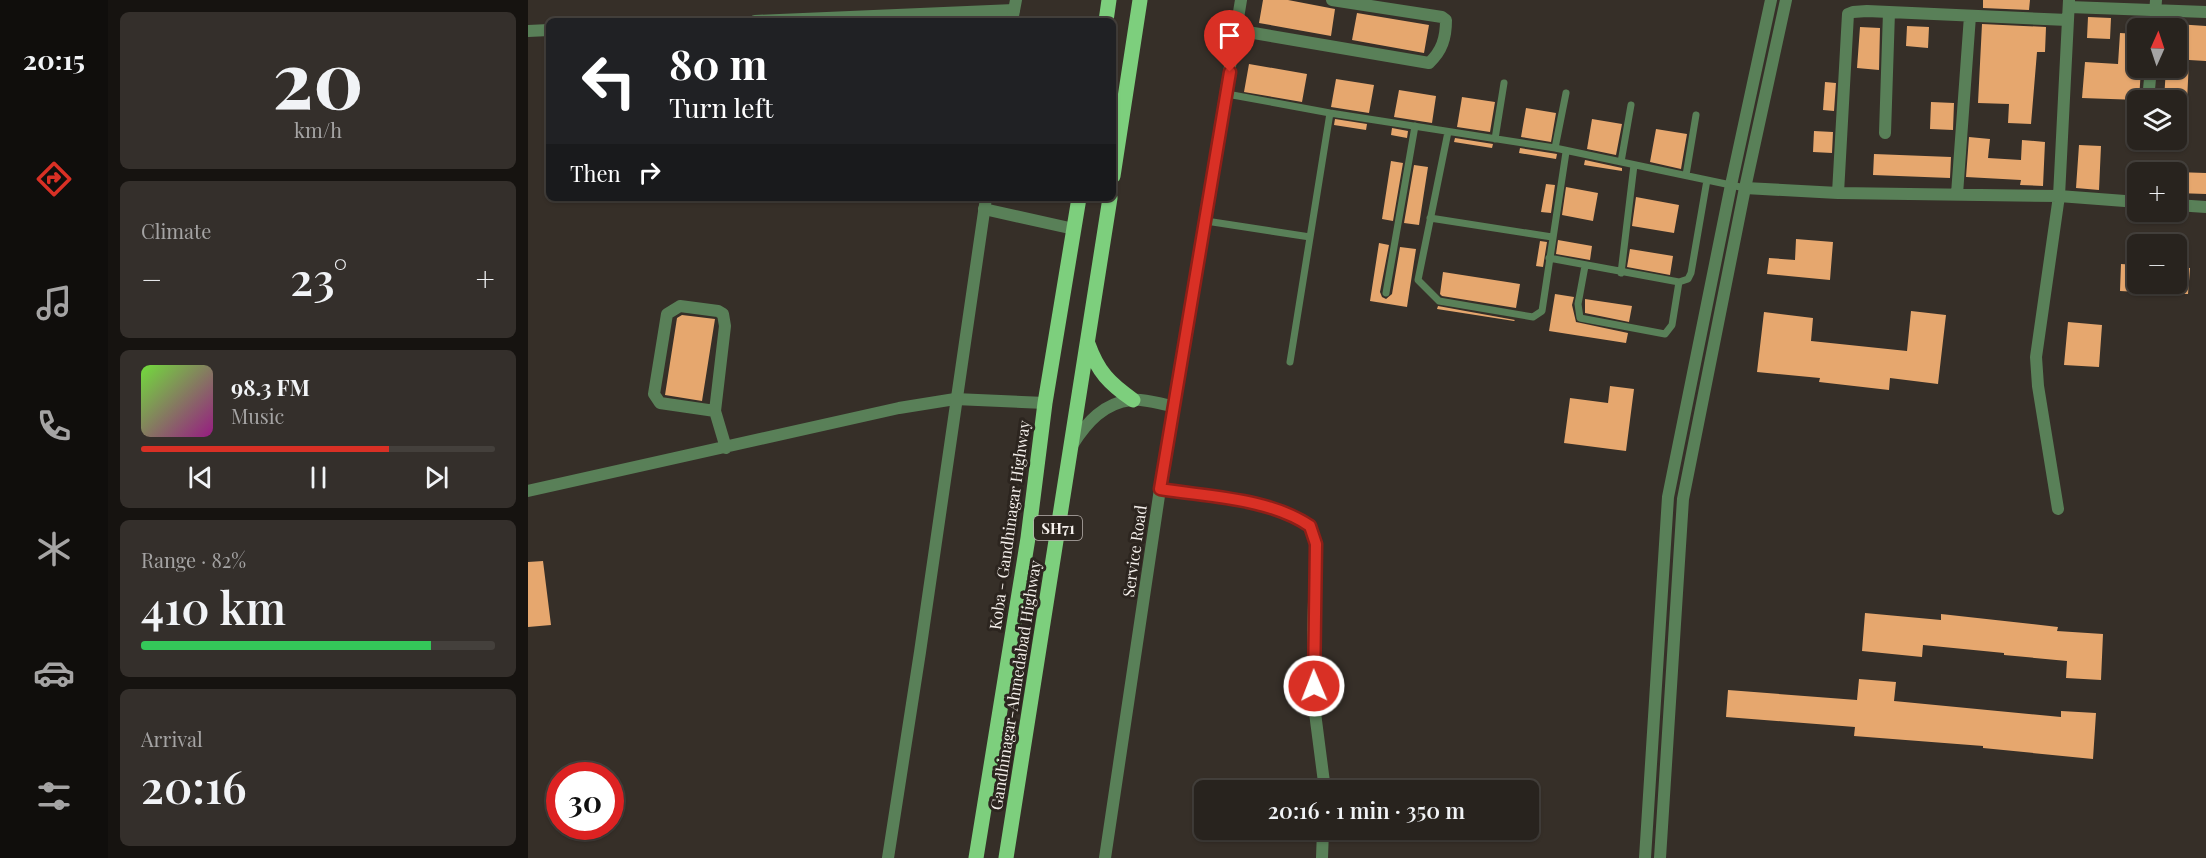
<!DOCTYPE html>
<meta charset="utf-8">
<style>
body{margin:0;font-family:"Playfair Display",serif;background:#342f2b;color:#f1f3f6;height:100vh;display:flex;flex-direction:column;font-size:22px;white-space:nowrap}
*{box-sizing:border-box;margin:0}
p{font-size:20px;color:#a5a4a4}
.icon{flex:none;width:33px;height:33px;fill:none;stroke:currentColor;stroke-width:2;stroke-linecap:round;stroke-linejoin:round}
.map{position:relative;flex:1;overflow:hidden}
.side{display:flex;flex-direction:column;gap:12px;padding:12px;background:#161310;width:420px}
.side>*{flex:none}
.top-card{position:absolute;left:18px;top:18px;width:570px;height:183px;border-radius:9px;box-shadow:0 2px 4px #0004,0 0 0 2px #44403c;background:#202124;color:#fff;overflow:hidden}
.needle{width:39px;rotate:3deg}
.fabs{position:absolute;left:1599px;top:18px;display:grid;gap:12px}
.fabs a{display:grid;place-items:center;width:60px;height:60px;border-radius:9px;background:#28231e;box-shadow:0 2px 4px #0004,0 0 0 2px #44403c;font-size:30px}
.speed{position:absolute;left:18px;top:762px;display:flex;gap:12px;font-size:30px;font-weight:700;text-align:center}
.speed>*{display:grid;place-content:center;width:78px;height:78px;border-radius:50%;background:#28231e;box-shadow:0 2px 4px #0004,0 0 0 2px #44403c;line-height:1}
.speed .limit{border:9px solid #d22;background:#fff;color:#111}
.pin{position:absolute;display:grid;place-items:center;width:51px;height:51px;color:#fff;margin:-62px -26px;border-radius:50% 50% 50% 0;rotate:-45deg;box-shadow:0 0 6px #0007}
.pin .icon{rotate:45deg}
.me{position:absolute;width:66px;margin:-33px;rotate:359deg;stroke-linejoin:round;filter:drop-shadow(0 0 4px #0008)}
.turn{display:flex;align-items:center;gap:21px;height:126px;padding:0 24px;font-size:27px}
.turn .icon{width:78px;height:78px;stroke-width:2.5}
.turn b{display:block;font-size:42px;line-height:51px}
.then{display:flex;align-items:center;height:57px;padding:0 24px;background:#0003;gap:12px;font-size:22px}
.big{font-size:45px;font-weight:600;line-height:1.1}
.side .widget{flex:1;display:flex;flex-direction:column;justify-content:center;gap:9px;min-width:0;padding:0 21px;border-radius:9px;background:#342f2b}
.side .dial{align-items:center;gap:0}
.dial b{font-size:78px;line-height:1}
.song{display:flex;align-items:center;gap:18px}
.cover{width:72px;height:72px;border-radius:9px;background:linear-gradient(135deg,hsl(100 70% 55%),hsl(310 70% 35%))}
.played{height:6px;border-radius:3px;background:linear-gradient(90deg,#d93025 70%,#44403c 70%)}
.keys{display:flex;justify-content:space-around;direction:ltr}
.heat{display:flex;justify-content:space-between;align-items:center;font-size:33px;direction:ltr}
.charge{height:9px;border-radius:4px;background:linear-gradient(90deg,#34c759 82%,#44403c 0)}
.trip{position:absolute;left:666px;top:780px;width:345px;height:60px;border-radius:9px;background:#28231e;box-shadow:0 2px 4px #0004,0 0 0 2px #44403c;font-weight:600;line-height:60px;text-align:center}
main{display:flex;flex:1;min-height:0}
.tabs{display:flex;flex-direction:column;width:108px;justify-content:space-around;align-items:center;background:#100e0c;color:#a5a4a4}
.tabs .icon{width:42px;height:42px}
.tabs .current{color:#d93025}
.tabs b{font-size:27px;color:#f1f3f6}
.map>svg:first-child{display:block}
</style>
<main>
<nav class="tabs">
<b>20:15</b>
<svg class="icon current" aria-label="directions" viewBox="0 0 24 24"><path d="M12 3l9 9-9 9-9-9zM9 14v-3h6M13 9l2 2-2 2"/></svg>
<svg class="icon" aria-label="music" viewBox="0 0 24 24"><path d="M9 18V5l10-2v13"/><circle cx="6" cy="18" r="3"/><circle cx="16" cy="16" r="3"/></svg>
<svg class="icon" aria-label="phone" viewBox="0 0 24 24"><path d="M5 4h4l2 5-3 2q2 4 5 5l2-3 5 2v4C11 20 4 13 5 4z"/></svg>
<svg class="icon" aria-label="climate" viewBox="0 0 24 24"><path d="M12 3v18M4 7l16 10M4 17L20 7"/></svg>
<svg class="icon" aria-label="car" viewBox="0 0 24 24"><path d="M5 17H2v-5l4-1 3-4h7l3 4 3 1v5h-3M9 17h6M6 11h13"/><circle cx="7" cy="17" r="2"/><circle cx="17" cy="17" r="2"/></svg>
<svg class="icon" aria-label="filters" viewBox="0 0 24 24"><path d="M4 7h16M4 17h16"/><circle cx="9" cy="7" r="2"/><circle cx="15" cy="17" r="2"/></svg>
</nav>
<section class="side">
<div class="widget dial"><b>20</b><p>km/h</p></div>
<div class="widget"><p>Climate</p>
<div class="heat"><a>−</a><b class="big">23°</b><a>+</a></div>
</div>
<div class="widget">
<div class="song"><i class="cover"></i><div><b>98.3 FM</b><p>Music</p></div></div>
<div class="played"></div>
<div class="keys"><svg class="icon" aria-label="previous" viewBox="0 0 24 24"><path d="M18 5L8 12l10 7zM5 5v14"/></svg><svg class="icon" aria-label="pause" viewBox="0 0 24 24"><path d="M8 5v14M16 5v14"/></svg><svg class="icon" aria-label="next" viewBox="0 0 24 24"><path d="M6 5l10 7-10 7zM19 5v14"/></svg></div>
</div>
<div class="widget"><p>Range · 82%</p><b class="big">410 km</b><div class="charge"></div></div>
<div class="widget"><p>Arrival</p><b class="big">20:16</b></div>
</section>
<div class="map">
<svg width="1678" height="858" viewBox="0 0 1678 858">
<rect width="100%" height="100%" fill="#362f28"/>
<!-- building -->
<path fill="#e6a76e" d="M735,0H760L807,9L803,36L731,23Z
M1455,0H1502L1501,10L1455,8Z
M829,13L901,25L896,53L824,40Z
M1560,17L1583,18L1582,39L1559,38Z
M1454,24L1518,27L1517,52H1509L1503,124L1480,123L1481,104L1450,103Z
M1648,24L1678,26V61L1661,60L1659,102L1636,100L1638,68H1648Z
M1379,26L1401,27L1400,48L1378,46Z
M1332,27L1352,28L1351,70L1329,68Z
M1592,33L1610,34V68H1613L1611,100L1554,98L1557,62L1590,64Z
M721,64L779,74L774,102L716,92Z
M808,79L846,85L841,113L803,107Z
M1297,82L1308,83L1306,111L1295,110Z
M871,90L908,96L904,123L866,117Z
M934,97L967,102L962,132L929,127Z
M1403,102L1426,103L1425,130L1402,129Z
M998,108L1028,113L1023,142L993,137Z
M807,119L839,124L838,130L806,125Z
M1064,119L1094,124L1088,155L1059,149Z
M864,128L880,131L879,138L863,135Z
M1128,129L1159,134L1153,169L1122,162Z
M1286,131L1305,132L1304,153L1285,152Z
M1441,137L1462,139L1460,158L1493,160L1494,140L1517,142L1515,186L1492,185L1493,180L1438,177Z
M927,138L965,144L964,148L926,142Z
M1551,145L1573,146L1571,190L1548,188Z
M992,148L1029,154L1028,159L991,153Z
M1346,154L1423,157L1422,178L1345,175Z
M1057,160L1094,168V171L1056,165Z
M863,161L875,163L865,221L854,219Z
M886,165L900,167L891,225L876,223Z
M1648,172L1678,173V194L1648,193Z
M1018,184L1027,185L1023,213L1013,212Z
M1038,187L1070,193L1065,221L1034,215Z
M1108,197L1151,205L1146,233L1104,226Z
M1268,239L1305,242L1302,280L1239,274L1241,258L1267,260Z
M1030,240L1064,246L1062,260L1028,254Z
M1012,241L1019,242L1015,267L1008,266Z
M851,243L861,245L852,292L854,297L858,299L864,294L872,247L888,249L879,307L842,301Z
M1102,249L1145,256L1142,275L1099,267Z
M1593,264L1610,265V292L1592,291Z
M1648,267L1662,268L1660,294H1648Z
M915,272L992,284L988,308L914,296L912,294Z
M1027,294L1046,297L1044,305L1048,322L1100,333L1098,343L1021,331Z
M1057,299L1104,306L1101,322L1057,313Z
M910,306L987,320L986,321L909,309Z
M1383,311L1418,315L1410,384L1362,378L1361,390L1291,382L1292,378L1229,372L1236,312L1285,318L1283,341L1379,351Z
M154,315L187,319L174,401L137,395L149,318Z
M1540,322L1574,325L1571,367L1536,365Z
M1082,386L1106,389L1098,451L1036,443L1042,398L1080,403Z
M15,561L23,625L0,627V562Z
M1337,613L1413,620V614L1530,627L1529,631L1575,634L1573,680L1538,678L1539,661L1476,655V653L1395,645L1394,657L1334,651Z
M1331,679L1368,682L1366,701L1533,717V711L1568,713L1565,759L1455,748V746L1326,736L1327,727L1198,717L1200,690L1329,700Z"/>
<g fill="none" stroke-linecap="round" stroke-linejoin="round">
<!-- service -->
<path stroke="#598058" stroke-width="7" d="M699,94L802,113L1027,148L1217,188
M920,132L890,280L911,301L1005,317L1014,311L1038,152
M967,139L976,83
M1027,148L1038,93
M1093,162L1103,105
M1158,175L1168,115
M902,218L1024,237
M678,221L782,237
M1021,258L1151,282L1160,279L1163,273L1179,180
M1057,266L1050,304L1052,318L1137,334L1144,325L1151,282
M1093,273L1106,165
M858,293L887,126
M762,362L802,113"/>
<!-- minor -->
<path stroke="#598058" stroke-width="12" d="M1541,7L1678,12
M227,21L486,10
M1626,28L1628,0
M708,30L901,63C914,51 918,38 918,20L914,17L804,0
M0,31L21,30
M1620,100L1623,68
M1357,133L1361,12
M1617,141V140
M1217,188L1310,193L1531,196L1541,0
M1310,193L1320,14L1325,12L1339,11L1540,20
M1429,194L1442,16
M1648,205L1678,207
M456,209L546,229
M187,411L132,403L126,394L139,314L152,306L190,311L195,314L197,326L187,411L198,448
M632,489C681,497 740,498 782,526L788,544L785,630L786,705L797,790
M0,491L371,408L427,399L517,403
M1530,509L1510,386L1508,357L1531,196L1610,202
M794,858L795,830"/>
<!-- tertiary -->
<path stroke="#598058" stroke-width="12" d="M484,21L488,0
M545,444C559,422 576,403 603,400C616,398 632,404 645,406
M360,858L392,652L458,198
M577,858L632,489L713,0
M1117,858L1140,497L1203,185L1243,0
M1132,858L1155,499L1217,188L1258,0"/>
<!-- primary -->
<path stroke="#7dcf7d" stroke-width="15" d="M578,21L581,0
M585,176L612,0
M560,344C570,372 581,383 605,400
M448,858L500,538L517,403L551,198
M478,858L582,198"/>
</g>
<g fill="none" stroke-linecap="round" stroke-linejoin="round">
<!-- route casing -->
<g stroke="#8d1f18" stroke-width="15">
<path id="route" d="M702,72L632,489C681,497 741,498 782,526L788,544L786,686"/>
</g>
<!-- route -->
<use href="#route" stroke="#d93025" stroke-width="10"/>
</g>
<g text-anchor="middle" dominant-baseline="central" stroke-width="6" stroke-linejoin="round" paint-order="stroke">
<!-- shield labels -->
<rect fill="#2c251f" stroke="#b9b3ae" stroke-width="1.5" x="506" y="516" width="48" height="24" rx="4.5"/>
<g font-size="15" font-weight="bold" fill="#f5f0ec">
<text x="530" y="528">SH71</text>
</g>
<!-- street labels -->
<g font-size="16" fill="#f5f0ec" stroke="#2c251f">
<text transform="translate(481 525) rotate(-82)">Koba - Gandhinagar Highway</text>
<text transform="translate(606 551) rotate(-82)">Service Road</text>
<text transform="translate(487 685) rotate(-81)">Gandhinagar-Ahmedabad Highway</text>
</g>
</g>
</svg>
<div class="fabs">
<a><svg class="needle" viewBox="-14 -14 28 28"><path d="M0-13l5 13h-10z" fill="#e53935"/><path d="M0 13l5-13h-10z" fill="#a5a4a4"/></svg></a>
<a><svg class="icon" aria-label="layers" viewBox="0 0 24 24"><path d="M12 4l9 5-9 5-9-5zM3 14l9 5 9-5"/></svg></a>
<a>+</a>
<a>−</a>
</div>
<div class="speed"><div class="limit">30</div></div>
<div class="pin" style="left:702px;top:72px;background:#d93025"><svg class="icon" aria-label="arrive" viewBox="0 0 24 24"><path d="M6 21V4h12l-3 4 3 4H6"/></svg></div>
<svg class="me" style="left:786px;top:686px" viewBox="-20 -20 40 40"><circle r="17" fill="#d93025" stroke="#fff" stroke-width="3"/><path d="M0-11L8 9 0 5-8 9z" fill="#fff"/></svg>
<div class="trip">20:16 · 1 min · 350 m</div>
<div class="top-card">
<div class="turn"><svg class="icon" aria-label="left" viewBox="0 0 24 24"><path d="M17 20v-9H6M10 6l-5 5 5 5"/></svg><div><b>80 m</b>Turn left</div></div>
<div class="then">Then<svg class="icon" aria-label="right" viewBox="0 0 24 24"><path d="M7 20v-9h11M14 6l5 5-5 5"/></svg></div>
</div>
</div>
</main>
